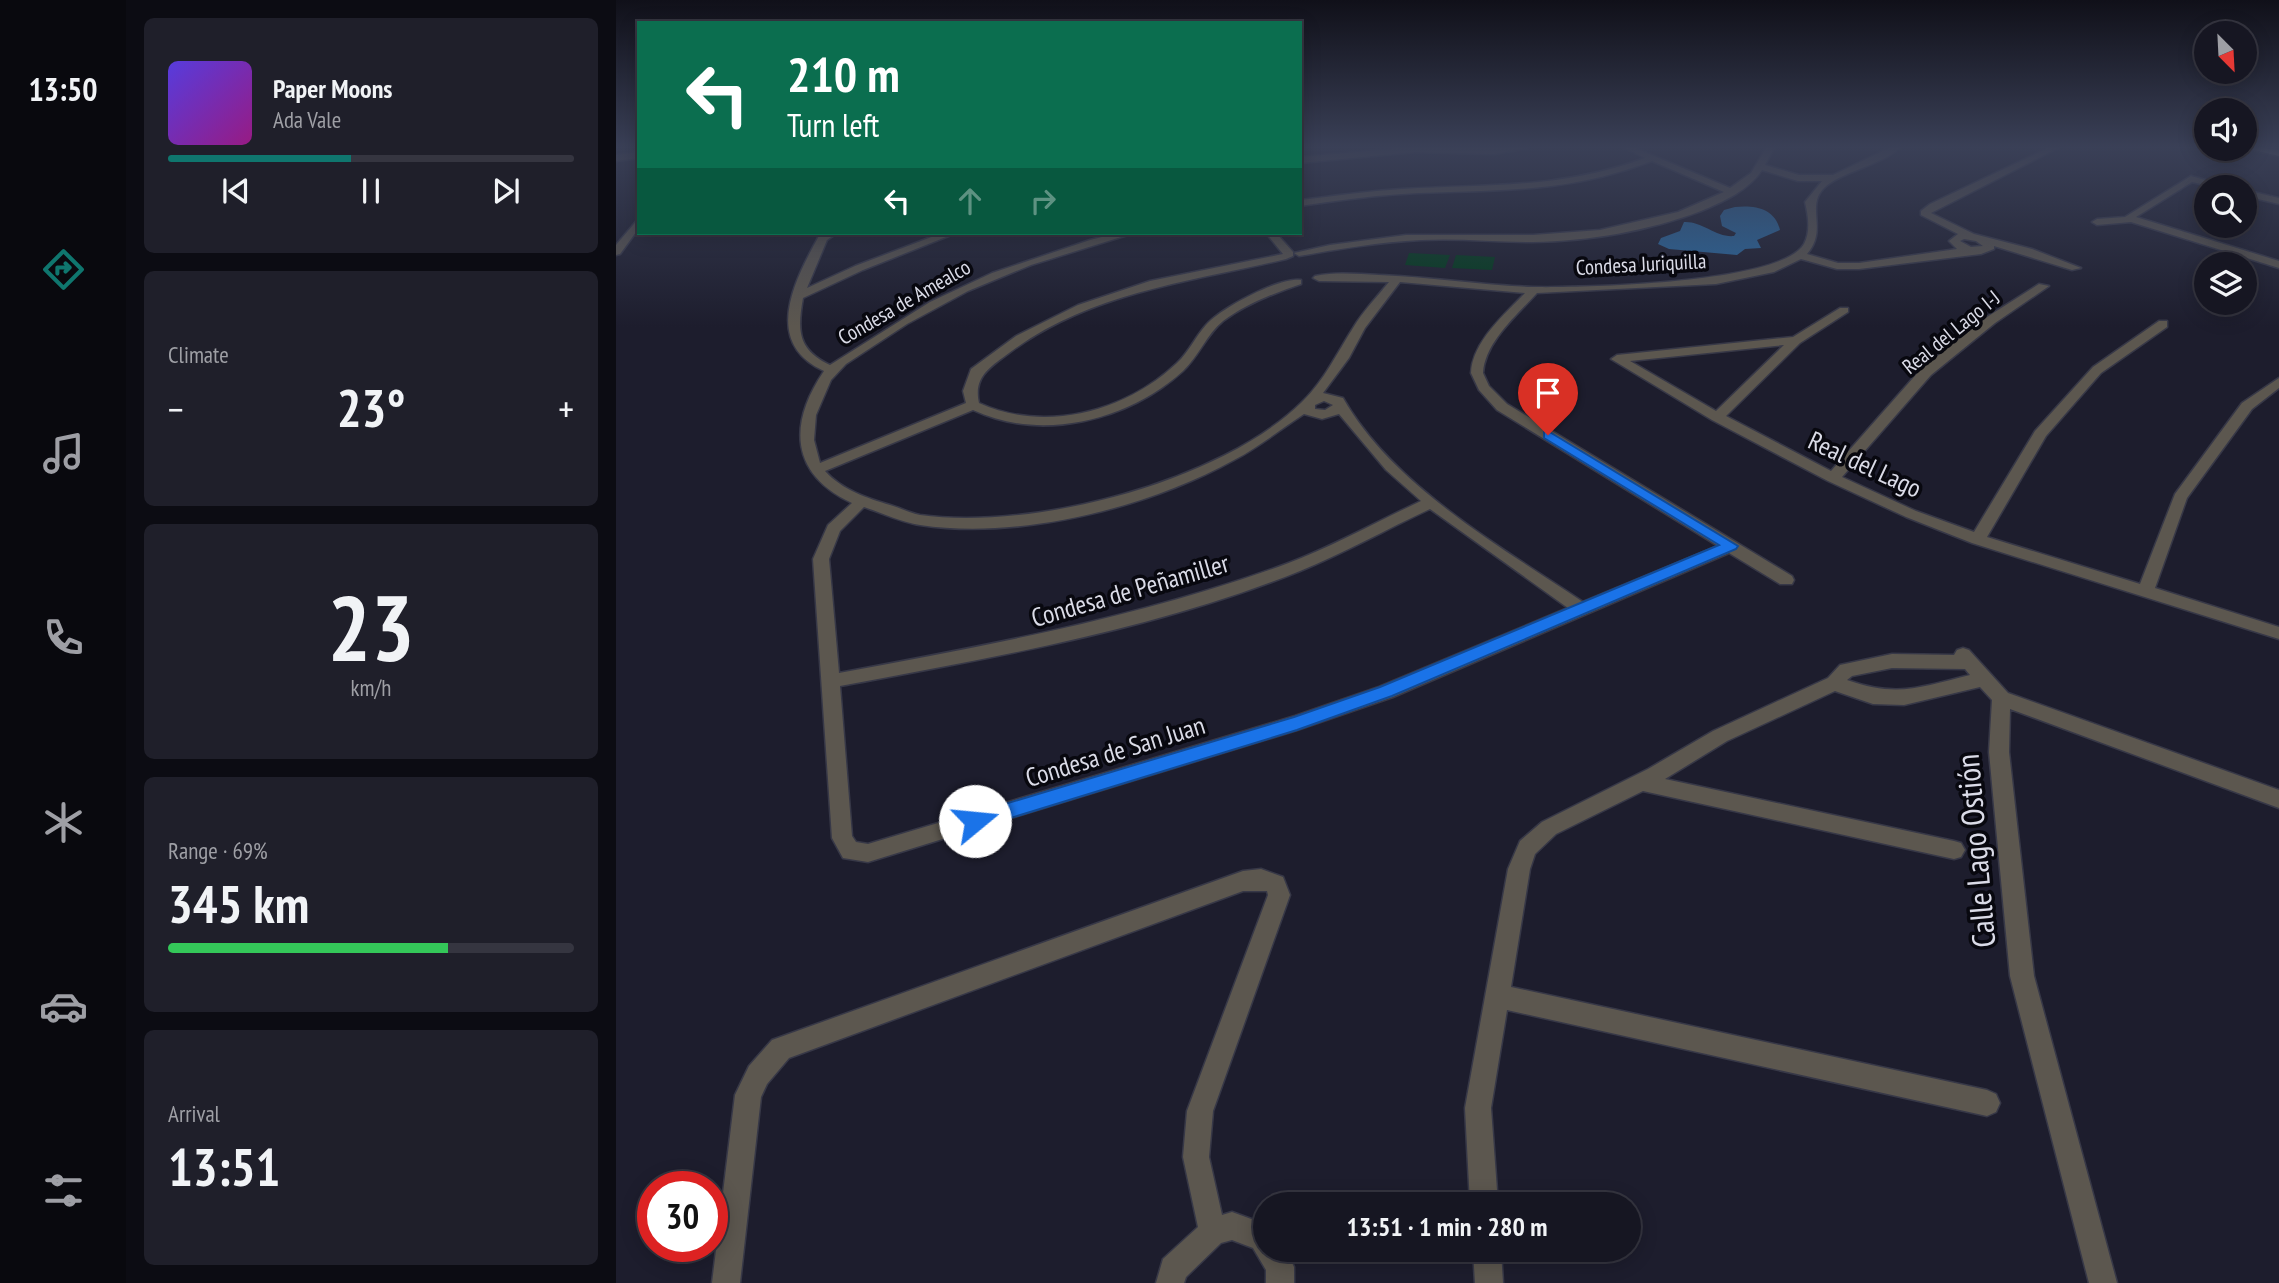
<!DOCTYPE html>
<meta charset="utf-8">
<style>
body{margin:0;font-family:"PT Sans Narrow",sans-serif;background:#1f1f2a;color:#f1f3f6;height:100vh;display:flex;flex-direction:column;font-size:26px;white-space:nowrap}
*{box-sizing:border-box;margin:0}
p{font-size:23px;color:#9e9fa5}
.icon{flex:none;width:38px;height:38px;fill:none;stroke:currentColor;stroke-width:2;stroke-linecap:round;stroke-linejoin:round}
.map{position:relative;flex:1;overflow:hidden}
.drawer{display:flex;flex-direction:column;gap:18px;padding:18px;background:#0c0c13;width:490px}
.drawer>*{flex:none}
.banner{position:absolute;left:21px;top:21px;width:665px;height:214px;border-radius:0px;box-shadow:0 4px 18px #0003,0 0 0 2px #353540;background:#0b6e4f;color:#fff;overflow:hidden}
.needle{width:46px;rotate:156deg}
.controls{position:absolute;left:1578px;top:21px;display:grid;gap:14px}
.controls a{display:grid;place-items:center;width:63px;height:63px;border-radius:50%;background:#161622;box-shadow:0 4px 18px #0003,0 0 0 2px #353540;font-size:35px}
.speed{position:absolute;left:21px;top:1171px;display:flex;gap:14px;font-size:35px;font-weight:700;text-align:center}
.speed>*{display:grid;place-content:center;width:91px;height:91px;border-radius:50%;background:#161622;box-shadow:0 4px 18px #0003,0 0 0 2px #353540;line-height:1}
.speed .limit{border:10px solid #d22;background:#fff;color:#111}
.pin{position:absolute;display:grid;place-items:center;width:60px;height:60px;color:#fff;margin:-72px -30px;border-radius:50% 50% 50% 0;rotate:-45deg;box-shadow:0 0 7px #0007}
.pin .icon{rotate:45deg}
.me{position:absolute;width:77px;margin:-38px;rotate:73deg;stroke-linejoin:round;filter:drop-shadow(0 0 5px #0008)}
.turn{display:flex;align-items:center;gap:24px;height:147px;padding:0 35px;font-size:32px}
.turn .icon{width:91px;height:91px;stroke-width:2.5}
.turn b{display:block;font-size:49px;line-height:60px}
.lanes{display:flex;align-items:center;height:66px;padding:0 35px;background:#0003;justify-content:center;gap:35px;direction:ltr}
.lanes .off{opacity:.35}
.big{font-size:52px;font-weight:700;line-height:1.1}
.drawer .widget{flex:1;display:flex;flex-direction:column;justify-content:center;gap:10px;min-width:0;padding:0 24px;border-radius:10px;background:#1f1f2a}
.drawer .dial{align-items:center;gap:0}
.dial b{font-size:91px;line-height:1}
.song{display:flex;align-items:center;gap:21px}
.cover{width:84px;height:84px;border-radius:10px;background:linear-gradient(135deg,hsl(250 70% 55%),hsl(310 70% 35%))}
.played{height:7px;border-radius:4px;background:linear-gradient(90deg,#0f766e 45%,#353540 45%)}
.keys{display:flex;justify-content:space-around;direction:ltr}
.heat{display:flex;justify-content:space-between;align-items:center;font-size:38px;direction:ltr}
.charge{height:10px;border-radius:5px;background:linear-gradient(90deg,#34c759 69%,#353540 0)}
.trip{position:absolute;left:637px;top:1192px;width:388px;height:70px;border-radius:35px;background:#161622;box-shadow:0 4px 18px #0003,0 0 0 2px #353540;font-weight:700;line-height:70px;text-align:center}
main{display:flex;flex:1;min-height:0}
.tab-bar{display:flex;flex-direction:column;width:126px;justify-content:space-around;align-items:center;background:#09090e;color:#9e9fa5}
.tab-bar .icon{width:49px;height:49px}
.tab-bar .selected{color:#0f766e}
.tab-bar b{font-size:32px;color:#f1f3f6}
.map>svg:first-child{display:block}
</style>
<main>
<nav class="tab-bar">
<b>13:50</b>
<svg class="icon selected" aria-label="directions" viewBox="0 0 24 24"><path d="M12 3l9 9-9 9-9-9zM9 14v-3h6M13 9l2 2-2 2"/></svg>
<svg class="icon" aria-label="music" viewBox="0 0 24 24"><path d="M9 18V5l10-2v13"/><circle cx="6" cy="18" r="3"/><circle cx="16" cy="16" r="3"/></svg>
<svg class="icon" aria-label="phone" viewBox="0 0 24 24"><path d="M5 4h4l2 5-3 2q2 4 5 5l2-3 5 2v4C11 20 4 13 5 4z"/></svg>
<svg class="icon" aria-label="climate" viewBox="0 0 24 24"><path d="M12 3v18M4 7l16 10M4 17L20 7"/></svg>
<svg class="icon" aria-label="car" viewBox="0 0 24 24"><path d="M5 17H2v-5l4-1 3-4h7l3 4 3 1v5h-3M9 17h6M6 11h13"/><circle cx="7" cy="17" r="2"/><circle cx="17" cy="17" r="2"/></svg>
<svg class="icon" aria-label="filters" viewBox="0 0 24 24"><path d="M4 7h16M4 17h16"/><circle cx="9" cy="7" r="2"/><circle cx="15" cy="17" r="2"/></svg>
</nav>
<section class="drawer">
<div class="widget">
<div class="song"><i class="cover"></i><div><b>Paper Moons</b><p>Ada Vale</p></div></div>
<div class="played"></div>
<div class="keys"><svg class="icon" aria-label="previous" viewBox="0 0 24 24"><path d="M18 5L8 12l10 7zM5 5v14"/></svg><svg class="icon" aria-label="pause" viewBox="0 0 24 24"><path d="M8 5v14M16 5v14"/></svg><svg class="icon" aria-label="next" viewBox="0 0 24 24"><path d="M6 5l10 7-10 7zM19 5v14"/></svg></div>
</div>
<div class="widget"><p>Climate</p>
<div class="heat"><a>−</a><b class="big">23°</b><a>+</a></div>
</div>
<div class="widget dial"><b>23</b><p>km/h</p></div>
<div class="widget"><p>Range · 69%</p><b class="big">345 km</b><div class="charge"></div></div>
<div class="widget"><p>Arrival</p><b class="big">13:51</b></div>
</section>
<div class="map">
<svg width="1663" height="1283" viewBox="0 0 1663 1283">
<rect width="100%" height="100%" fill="#1d1d2d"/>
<!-- green -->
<path fill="#003b1b" d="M793,253L834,255L829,268L789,265Z
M840,255L879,257L876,270L836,268Z"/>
<!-- water -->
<path fill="#296ca5" d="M1119,207C1138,205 1159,208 1164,230L1141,240L1145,248L1129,249L1121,255L1053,249L1042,244L1045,238L1064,231L1068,222C1086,221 1101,238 1118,236L1120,233L1106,226L1104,216L1108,210Z"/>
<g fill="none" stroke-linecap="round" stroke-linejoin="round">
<!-- minor casing -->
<g stroke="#373847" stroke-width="3">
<path id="minor" d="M786,148H912L878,154L799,152L684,163V157Z
M1009,148H1019L1114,188L1135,173L1150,148H1158L1149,165L1183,175H1217L1273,148H1283C1267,165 1223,172 1207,189C1190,208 1212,230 1191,254L1222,263H1243L1341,249L1333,241L1342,234L1305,215V211L1314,204L1432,148H1442L1315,213L1358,234L1416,249L1465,268L1456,270L1378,246V249L1365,254L1243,269H1221L1185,259L1158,272L1100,284L921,293C901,315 869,342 867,373L873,386L891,404L1176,576L1178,580L1176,584H1164L1113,553L777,697L681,730L252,862L227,858L216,838L197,559L212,525L236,503C174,474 172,424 208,371C146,343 178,281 203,236L209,233H221L211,240L191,288L239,266L326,233H340L247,270L187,298C181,331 182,350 214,365L314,302L376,273L474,240L502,233H518L415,265L352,291L291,324L230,364L215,380L200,415L198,440L204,463L350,403L347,391L355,369L400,336L462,305L534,281L667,254L650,233H660L677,252V256L670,259C574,282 474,292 393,353C374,367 357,377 363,403C429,433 509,412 561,363C573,352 579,337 590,325C605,308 663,277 685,280V284C658,293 630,304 607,321C590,335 583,356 567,371C512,421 425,442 357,410L209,471C226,490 251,498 274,505C284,508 294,513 304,515C416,531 605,482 686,402C708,381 721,353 737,328C747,311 761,297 773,282L703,281L697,278L699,276C719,272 742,274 763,275C814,277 865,285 916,287C963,288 1165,284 1188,244C1195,231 1192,215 1189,202L1206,181H1182L1146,170C1133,190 1107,202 1085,211C1032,231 973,241 917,242C880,242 842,238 805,240C764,242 723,249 683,256L678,253L714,245L790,235H917L984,230L1062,212L1108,192L1036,161C947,195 879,189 786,194C752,196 718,201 684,206V200C718,196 752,191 786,189C871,184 946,189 1029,158ZM1348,239L1360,241L1367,246L1355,247L1344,241ZM784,282L909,293C889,314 856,342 855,373L863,390L881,410L1102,546L967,602C885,547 777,486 727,398L707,393L733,358L749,328ZM708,401L717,405L709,410L699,409V405ZM688,414L706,419L723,414L770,470L805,501C760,522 716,547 670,564C525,617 374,645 223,673L213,559L224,531L248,507C266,513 285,522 304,525C403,540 531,508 618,460C643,447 665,429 688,414ZM814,509L952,608L763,687L679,716L252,844L240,842L236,836L224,686C379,657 537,630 684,571C728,553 771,529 814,509Z
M23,152V158L0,161V155Z
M1575,176L1614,187H1598L1576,182L1520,217L1663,261V268L1515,222L1481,225L1476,222L1481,219L1509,217Z
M1629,190L1663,198V204L1629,196Z
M23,218V228L4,254L0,255V245Z
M1423,284L1433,286L1379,323L1315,375L1226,477L1300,511L1358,532L1419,431L1477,367L1543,321H1551V327L1485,373L1430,436L1371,537L1524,584L1559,494L1626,403L1663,378V388L1636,409L1571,498L1539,588L1663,627V639L1356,543L1290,517L1212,481L1096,420L995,359L1001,355L1177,337L1224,308H1232V312L1184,343L1110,416L1215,471L1305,369L1371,317ZM1168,345L1100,411L1014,361Z
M1347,648L1353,650L1392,693L1663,790V808L1394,709L1393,752L1418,976L1501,1283H1473L1394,976L1373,752L1376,700L1364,687L1288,705L1257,704L1219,691L1111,741L1049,779L1338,841L1345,843L1349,850L1345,857L1338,859L1027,791L940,834L919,854L914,869L895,987L1371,1090L1380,1094L1384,1103L1380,1112L1371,1116L891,1010L875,1108L882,1204H854L849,1108L892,869L904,841L926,822L1032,769L1097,731L1212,678L1224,665L1276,654L1338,655L1341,650ZM1276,668L1349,669L1354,675C1305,687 1281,698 1231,680L1236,676Z
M645,869L667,877L674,895L597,1111L593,1157L606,1215L616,1212L649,1224V1250H670L678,1267V1283H650V1270L637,1248L616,1240L605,1243L570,1277L568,1283H540L547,1259L582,1227L567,1157L571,1111L652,895L651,891H627L173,1058L151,1084L145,1097L124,1283H96L119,1095L133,1066L156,1040L627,871Z
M857,1250H885L887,1283H859Z"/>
</g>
<!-- major casing -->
<g stroke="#373847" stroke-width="3">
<path id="major" d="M1637,148L1663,150V156L1638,150Z"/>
</g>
<!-- minor -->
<use href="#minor" fill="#5c574f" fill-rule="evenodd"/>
<!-- major -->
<use href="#major" fill="#9a8f7f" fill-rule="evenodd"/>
</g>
<!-- sky -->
<linearGradient id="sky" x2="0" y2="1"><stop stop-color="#101019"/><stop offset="0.45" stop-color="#3a4057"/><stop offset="1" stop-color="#3a4057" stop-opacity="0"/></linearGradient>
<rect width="1663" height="327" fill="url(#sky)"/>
<!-- route -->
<path fill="#1a73e8" stroke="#114b97" stroke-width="2" d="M932,431L1122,546L1120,549L776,696L681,730L359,829L353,826L350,821L353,815L359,813L678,717L764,687L1103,545L928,438V432Z"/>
<g text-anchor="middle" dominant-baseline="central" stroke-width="7" stroke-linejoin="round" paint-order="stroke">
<!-- far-street labels -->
<g font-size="21" fill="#dadbe7" stroke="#08080f">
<text transform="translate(1025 264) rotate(-3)">Condesa Juriquilla</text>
<text transform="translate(288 302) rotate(-30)">Condesa de Amealco</text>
<text transform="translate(1335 332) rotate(-39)">Real del Lago I-J</text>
</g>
<!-- street labels -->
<g font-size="26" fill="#dadbe7" stroke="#08080f">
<text transform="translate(1249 464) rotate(25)">Real del Lago</text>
<text transform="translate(514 590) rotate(-16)">Condesa de Peñamiller</text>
<text transform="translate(499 751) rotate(-17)">Condesa de San Juan</text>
</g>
<!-- near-street labels -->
<g font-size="32" fill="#dadbe7" stroke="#08080f">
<text transform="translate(1359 851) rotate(-95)">Calle Lago Ostión</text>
</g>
</g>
</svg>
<div class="controls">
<a><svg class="needle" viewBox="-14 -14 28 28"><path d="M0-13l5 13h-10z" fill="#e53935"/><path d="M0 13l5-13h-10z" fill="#9e9fa5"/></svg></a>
<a><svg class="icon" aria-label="sound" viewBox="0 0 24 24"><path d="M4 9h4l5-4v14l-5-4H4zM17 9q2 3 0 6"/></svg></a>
<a><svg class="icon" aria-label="search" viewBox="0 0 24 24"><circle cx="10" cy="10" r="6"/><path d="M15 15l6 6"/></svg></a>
<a><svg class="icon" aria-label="layers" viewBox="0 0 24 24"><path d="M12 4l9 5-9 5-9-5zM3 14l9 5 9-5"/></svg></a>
</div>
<div class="speed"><div class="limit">30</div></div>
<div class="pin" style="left:932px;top:435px;background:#d93025"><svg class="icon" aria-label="arrive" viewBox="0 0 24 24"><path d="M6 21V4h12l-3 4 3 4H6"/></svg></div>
<svg class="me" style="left:359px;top:821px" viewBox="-20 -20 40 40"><circle r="19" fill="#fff"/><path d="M0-13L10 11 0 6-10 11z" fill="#1a73e8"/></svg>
<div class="trip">13:51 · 1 min · 280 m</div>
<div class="banner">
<div class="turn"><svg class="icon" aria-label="left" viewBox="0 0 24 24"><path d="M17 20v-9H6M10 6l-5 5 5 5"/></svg><div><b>210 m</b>Turn left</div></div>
<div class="lanes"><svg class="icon" aria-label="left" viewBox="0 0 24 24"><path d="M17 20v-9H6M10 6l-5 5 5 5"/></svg><svg class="icon off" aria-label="ahead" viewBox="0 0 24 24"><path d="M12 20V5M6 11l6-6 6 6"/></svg><svg class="icon off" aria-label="right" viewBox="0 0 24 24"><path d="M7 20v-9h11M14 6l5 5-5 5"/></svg></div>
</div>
</div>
</main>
